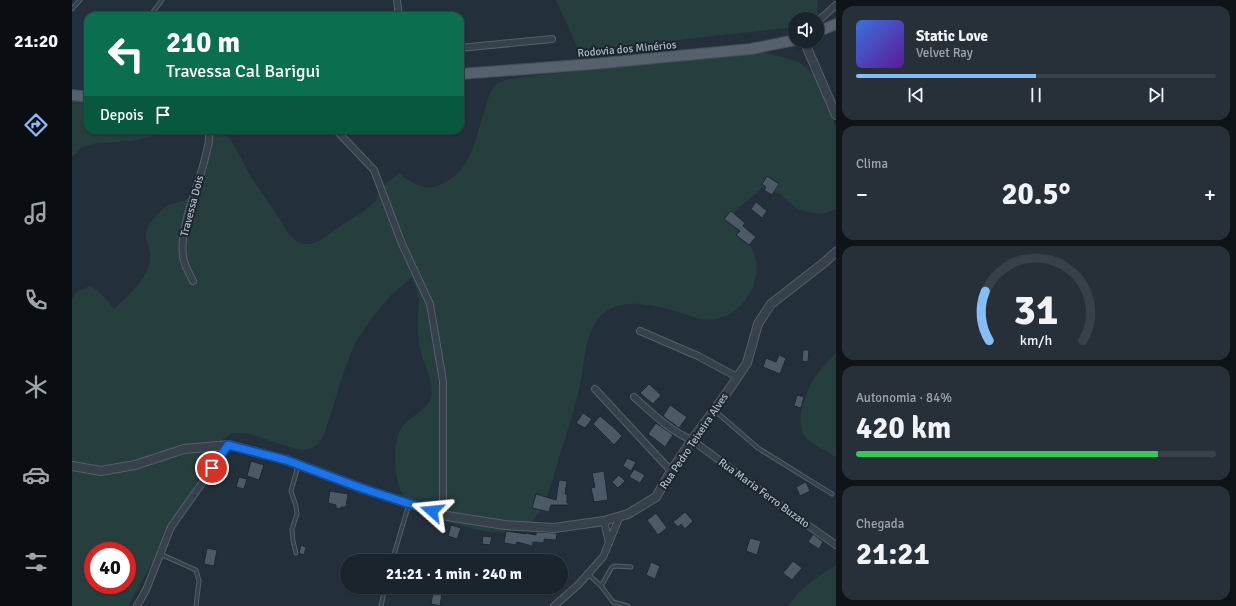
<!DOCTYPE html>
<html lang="pt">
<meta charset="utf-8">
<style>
body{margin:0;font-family:Signika,sans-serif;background:#273038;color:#f1f3f6;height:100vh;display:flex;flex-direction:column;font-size:15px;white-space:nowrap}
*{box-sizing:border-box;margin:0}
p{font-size:13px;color:#9fa4a9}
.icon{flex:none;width:22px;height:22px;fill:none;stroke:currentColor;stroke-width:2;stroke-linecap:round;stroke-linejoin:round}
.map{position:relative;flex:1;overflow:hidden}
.sheet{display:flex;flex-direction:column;gap:6px;padding:6px;background:#0e1418;width:400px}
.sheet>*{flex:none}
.top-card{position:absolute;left:12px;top:12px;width:380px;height:122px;border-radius:12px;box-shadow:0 1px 3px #0004,0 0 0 1px #384148;background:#0b6e4f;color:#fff;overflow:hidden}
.tools{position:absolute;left:716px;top:12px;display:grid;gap:8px}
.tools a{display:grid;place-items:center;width:36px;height:36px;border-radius:50%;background:#1a242c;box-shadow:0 1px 3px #0004,0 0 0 1px #384148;font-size:20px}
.speed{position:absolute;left:12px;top:542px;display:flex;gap:8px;font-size:20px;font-weight:700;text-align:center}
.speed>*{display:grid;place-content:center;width:52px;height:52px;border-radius:50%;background:#1a242c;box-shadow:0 1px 3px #0004,0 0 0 1px #384148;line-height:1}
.speed .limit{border:6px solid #d22;background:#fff;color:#111}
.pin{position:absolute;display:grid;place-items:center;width:34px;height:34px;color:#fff;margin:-17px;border:2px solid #fff;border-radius:50%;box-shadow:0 1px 4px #0007}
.me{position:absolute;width:44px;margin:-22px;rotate:288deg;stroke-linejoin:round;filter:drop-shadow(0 0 3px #0008)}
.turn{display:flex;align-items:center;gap:14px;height:84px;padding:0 16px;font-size:18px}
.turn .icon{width:52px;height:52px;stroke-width:2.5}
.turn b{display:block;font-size:28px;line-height:34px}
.then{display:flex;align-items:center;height:38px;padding:0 16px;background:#0003;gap:8px;font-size:15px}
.big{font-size:30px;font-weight:700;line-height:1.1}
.sheet .widget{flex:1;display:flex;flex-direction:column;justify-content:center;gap:6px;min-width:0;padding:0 14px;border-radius:12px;background:#273038}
.sheet .dial{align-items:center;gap:0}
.dial svg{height:104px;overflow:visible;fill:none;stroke:#384148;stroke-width:7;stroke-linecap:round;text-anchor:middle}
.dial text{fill:#f1f3f6;stroke:none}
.song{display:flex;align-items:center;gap:12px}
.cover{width:48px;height:48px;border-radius:6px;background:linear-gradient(135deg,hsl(220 70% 55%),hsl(270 70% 35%))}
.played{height:4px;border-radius:2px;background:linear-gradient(90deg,#87bdf7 50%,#384148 50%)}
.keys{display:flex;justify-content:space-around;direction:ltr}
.heat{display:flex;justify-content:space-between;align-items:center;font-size:22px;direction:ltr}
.charge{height:6px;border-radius:3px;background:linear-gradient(90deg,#34c759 84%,#384148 0)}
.trip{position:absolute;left:268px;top:554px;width:228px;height:40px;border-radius:20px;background:#1a242c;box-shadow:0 1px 3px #0004,0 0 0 1px #384148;font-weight:700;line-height:40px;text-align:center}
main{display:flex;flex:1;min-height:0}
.dock{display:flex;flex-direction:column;width:72px;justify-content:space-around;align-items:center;background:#0a0e12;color:#9fa4a9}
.dock .icon{width:28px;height:28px}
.dock .current{color:#87bdf7}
.dock b{font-size:18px;color:#f1f3f6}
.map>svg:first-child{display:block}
</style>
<main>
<nav class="dock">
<b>21:20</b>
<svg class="icon current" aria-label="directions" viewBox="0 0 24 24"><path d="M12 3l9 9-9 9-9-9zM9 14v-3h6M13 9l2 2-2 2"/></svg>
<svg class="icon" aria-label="music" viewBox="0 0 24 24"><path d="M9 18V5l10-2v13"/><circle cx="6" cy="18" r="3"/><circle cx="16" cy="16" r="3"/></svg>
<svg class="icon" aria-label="phone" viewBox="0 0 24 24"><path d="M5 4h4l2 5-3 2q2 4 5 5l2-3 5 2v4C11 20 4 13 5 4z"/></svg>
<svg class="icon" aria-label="climate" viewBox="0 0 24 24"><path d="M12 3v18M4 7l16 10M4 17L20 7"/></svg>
<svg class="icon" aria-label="car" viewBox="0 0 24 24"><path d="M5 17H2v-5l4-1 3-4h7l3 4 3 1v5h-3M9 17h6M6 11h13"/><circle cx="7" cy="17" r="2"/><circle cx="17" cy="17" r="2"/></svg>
<svg class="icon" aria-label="filters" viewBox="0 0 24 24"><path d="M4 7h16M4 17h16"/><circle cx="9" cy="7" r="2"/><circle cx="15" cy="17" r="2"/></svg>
</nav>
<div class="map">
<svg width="764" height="606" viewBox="0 0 764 606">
<rect width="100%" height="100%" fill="#23303b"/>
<!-- green -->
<path fill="#263e3e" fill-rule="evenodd" d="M484,0H745C746,6 747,14 742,19H723V27L507,51Z
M676,52H688L704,55L726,62L734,67L742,76L751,94L764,128V209L750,214L739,213L724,208L708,194L690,188L663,211L658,223C668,233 679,243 683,257C691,286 667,319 637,320C629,320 621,317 613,314C584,306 543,292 523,323C512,341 513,364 508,384C503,409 495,433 487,457C483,472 479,488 473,501C469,510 464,519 456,525C440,536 416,533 399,528C382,523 353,517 339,507C322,492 318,446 330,427C338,416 355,411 359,397C363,383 352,366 349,353C347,345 346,335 346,327C345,315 349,302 345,290C344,286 341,282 339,278L317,297L299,319L283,343L272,371L257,420L251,437L247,443L240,448L230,450L221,448L177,434L161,433L152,438L141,453L56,606H0V299L6,291L18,286L27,291L42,309C57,294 80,277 78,254C77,244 71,236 76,227C80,220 91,207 97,205C105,202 113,202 120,196C124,183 132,145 140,137C146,130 154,136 159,140L180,179L201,209L216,233L223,240L231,244H240L249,240L271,224L288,214L304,201L306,193L310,187L327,173C337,182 353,192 368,185C400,171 403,139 413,109C415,102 417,93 422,87C429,79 441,79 450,77ZM21,551H55V585H21Z
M0,100H16V130H96L75,138L59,141L25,143L9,148L0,157Z
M764,353V457C756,452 738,443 733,437C722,422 733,393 742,379C748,369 756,361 764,353Z
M764,566V606H716C728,589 745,575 764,566Z"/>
<!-- building -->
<path fill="#4c5a67" stroke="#1e2833" d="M695,176L707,184L700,195L692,190L694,187L690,184Z
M684,202L695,211L690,218L679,209Z
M659,211L673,223L671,226L684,237L677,245L664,235L668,231L652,219Z
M731,350H737L736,362L730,361Z
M707,355L714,358L708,374L691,367L694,358L704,362Z
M577,384L589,395L581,404L568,393Z
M725,395L732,397L729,408L722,406Z
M598,405L615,417L607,428L591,416Z
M511,413L520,419L513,428L504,423Z
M528,416L541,427L550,436L542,445L521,424Z
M584,423L601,435L593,447L576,434Z
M555,458L564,462L559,471L551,466Z
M179,461L192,465L187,480L175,476Z
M562,469L573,475L568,483L557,477Z
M532,471L536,500L522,502L519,488L523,487L520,473Z
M547,475L553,481L546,488L540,482Z
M167,477L175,479L172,489L164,487Z
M487,480L495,481L493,494H495V503L498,504L497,505H479L477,512L460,508L464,494L484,500Z
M734,482L738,491L728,496L724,487Z
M258,491L276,494L274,507H269V509L264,508V505L256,503Z
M613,512L621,521L613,529L609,524L606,527L601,522Z
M584,513L595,528L586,535L575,520Z
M379,525L389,528L385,539L376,536Z
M434,531L454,534V533L464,535V532L485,533L484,540L472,539V543L461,542L460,546L445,542L444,545L432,543Z
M741,534L751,542L747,549L736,542Z
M411,536L420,537L418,545L410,544Z
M678,538L689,541L685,555L674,551Z
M229,545L234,547L232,555L227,553Z
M135,548L145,550L142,566L132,564Z
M721,561L730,568L720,580L711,573Z
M579,562L588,566L583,579L574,575Z
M362,587H371L368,606L359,604Z"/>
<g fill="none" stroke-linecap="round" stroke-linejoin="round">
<!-- service casing -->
<g stroke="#555f6a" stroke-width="5">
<path id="service" d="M0,9L8,0
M78,16L90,0
M642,410L686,448L760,494
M224,553L221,541L220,529L225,514L224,506L219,491L226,466
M88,554L124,570L127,581L124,606
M320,561L337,504
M516,574L529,586L541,602L556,606
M529,586L540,567L544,566L559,567
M309,606L313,587"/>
</g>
<!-- minor casing -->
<g stroke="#555f6a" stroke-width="8">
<path id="minor" d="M325,0L327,16
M745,22L764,5
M388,48L480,39
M264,130L302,170L330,244L358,304L371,381V515
M121,281C117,273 112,265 111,256C107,225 128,184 134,154C136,146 139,138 136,130
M568,331L626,356L665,377
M523,389L599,471
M562,397C580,413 598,431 620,440L727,519L764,545
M532,521L537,543
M65,606L74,590L99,527L157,445
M482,606L506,585L531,557L548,516"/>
</g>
<!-- tertiary casing -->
<g stroke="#555f6a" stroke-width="10">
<path id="tertiary" d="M732,41L764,115
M0,466L29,471L63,465L112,449L157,445L214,460L289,488L375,516L433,525L482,528L532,521L556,514L584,497L599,471L620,440L654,394L675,363L686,324L699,304L753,262L764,252"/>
</g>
<!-- primary casing -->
<g stroke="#434d58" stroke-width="12">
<path id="primary" d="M745,32L764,24
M388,74L521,64L679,49L723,40
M0,95L16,97"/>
</g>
<!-- service -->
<use href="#service" stroke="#37414c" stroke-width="3"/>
<!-- minor -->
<use href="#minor" stroke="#37414c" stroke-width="6"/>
<!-- tertiary -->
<use href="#tertiary" stroke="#37414c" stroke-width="8"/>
<!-- primary -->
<use href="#primary" stroke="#55616c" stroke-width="10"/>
</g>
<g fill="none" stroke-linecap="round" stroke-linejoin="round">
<!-- route casing -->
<g stroke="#114b97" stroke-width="10">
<path id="route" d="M140,468L156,445L214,460L289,488L360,511"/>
</g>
<!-- route -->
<use href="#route" stroke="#1a73e8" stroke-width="7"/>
</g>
<g text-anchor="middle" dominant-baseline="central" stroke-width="4" stroke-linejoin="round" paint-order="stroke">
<!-- street labels -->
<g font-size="11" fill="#b2bcc7" stroke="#1c2630">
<text transform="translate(555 49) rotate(-5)">Rodovia dos Minérios</text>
<text transform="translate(120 206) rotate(-75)">Travessa Dois</text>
<text transform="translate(622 441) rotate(-56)">Rua Pedro Teixeira Alves</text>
<text transform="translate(692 493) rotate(36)">Rua Maria Ferro Buzato</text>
</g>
</g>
</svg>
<div class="tools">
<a><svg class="icon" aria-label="sound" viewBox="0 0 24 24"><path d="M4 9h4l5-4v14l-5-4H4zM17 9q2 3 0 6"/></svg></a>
</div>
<div class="speed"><div class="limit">40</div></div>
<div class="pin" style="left:140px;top:468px;background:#d93025"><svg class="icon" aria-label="arrive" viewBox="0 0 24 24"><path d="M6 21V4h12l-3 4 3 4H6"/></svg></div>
<svg class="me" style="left:360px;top:511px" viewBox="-20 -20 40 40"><path d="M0-17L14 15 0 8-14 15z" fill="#1a73e8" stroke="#fff" stroke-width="4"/></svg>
<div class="trip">21:21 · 1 min · 240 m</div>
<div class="top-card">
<div class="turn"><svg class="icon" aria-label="left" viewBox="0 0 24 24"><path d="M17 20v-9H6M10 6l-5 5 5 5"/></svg><div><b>210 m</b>Travessa Cal Barigui</div></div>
<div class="then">Depois<svg class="icon" aria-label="arrive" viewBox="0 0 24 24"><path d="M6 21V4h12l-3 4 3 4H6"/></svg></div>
</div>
</div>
<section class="sheet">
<div class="widget">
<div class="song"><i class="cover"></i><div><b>Static Love</b><p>Velvet Ray</p></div></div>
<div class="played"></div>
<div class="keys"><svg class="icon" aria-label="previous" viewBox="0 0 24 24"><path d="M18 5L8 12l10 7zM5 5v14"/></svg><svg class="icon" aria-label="pause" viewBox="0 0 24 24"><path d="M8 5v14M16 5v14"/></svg><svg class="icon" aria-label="next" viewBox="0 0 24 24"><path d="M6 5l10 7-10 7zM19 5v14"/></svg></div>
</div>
<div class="widget"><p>Clima</p>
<div class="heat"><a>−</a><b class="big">20.5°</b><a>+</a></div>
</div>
<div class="widget dial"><svg viewBox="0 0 100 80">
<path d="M14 69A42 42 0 1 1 86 69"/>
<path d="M14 69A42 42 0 0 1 11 31" stroke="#87bdf7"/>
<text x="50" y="56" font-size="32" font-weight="700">31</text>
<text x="50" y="72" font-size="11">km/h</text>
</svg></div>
<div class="widget"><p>Autonomia · 84%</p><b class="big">420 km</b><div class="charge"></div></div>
<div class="widget"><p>Chegada</p><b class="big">21:21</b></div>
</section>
</main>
